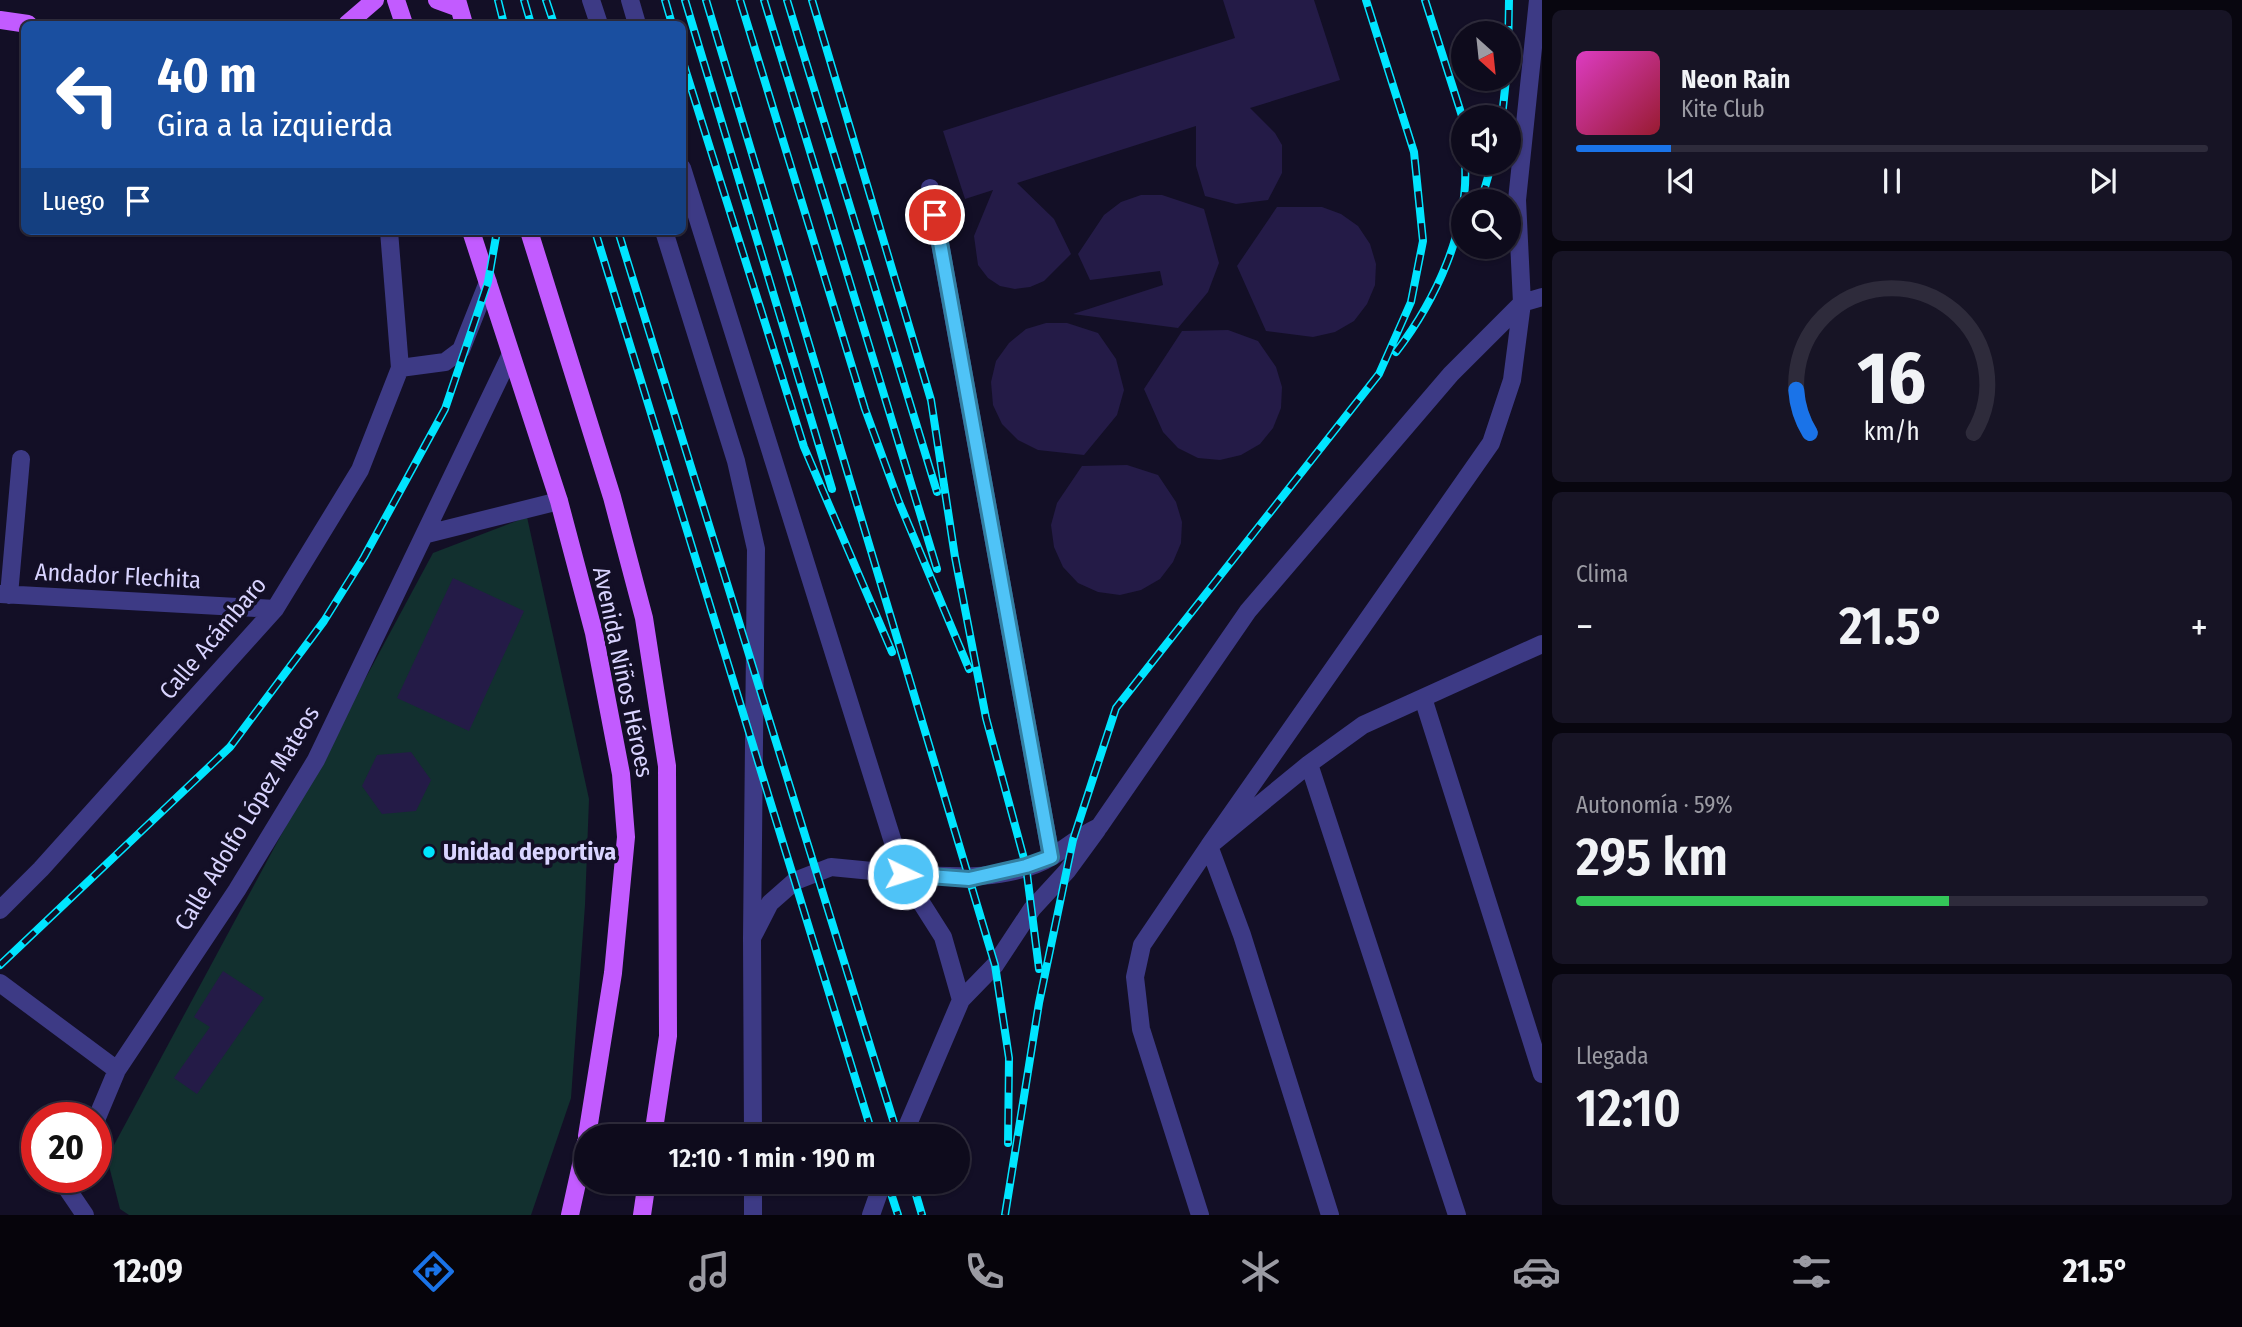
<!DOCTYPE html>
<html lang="es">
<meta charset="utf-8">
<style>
body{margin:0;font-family:"Fira Sans Condensed",sans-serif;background:#171425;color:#f1f3f6;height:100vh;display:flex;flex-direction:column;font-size:26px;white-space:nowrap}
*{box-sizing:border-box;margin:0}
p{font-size:23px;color:#9b9ba3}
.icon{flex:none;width:38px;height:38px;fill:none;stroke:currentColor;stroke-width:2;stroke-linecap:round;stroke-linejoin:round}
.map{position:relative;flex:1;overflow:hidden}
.details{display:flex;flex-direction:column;gap:10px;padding:10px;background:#08060f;width:700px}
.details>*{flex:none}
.hud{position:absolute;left:21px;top:21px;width:665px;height:214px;border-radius:10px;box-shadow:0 2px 5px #0004,0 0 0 2px #2e2b3b;background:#1a4fa0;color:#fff;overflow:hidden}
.needle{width:46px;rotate:153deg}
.tools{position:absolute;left:1451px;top:21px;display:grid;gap:14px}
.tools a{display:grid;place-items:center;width:70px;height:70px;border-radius:50%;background:#0e0b1c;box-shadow:0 2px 5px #0004,0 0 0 2px #2e2b3b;font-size:35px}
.speed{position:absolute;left:21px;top:1102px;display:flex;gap:14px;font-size:35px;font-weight:700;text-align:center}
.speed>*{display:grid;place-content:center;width:91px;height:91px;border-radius:50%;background:#0e0b1c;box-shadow:0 2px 5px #0004,0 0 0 2px #2e2b3b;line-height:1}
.speed .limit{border:10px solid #d22;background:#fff;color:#111}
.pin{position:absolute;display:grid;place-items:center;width:60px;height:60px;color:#fff;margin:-30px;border:4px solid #fff;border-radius:50%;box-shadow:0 2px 7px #0007}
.me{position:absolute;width:77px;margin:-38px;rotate:94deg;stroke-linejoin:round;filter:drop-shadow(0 0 5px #0008)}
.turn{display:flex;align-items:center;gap:24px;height:147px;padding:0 21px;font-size:32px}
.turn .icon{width:91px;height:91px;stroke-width:2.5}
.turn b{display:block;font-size:49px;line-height:60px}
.then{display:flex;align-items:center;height:66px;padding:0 21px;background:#0003;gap:14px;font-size:26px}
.big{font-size:52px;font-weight:600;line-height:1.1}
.details .card{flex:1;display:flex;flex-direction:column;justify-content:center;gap:10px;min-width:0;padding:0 24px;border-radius:10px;background:#171425}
.details .dial{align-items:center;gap:0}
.dial svg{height:182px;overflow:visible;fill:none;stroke:#2e2b3b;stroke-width:7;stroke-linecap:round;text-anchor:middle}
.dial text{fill:#f1f3f6;stroke:none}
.song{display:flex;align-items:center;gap:21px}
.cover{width:84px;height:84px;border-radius:10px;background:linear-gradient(135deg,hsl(310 70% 55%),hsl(350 70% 35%))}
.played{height:7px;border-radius:4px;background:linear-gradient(90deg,#1a73e8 15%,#2e2b3b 15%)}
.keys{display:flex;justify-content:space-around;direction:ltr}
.heat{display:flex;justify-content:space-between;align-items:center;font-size:38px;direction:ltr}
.charge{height:10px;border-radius:5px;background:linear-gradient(90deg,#34c759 59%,#2e2b3b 0)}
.trip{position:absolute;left:574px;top:1124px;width:396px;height:70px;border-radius:35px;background:#0e0b1c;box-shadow:0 2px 5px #0004,0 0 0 2px #2e2b3b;font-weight:600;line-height:70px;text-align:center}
.dock{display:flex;height:112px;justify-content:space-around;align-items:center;background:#06040b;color:#9b9ba3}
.dock .icon{width:49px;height:49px}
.dock .on{color:#1a73e8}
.dock b{font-size:32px;color:#f1f3f6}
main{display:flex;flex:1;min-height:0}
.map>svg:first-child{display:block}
</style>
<main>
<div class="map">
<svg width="1542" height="1215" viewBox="0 0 1542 1215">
<rect width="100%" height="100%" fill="#130f26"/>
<!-- green -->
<path fill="#12302f" d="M527,517L589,799L585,905L571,1098L531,1215H129L120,1209L107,1158L433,553Z"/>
<!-- building -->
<path fill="#241b47" d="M1223,0H1314L1340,80L1250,108L1275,133L1282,145V173L1268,200L1236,204L1205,196L1196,166V126L1017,183L1054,219L1071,254L1044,281L1030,287L1015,289L1000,286L988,278L978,265L974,236L993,190L965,199L943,131L1235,38Z
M1141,195H1162L1204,209L1219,263L1208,292L1178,328L1073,314L1163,285L1160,271L1090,280L1078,254L1104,215L1121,202Z
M1277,207H1322L1341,214L1358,226L1370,244L1376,264L1375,285L1367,304L1354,321L1335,332L1313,337L1266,331L1237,266Z
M1046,323H1067L1098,333L1116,359L1124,390L1117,415L1084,455L1038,450L1018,440L1002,424L993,405L991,382L996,361L1009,343L1026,329Z
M1228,330L1258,341L1276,367L1282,387L1281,408L1273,428L1260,444L1241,455L1220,460L1198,458L1178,448L1163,432L1144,389L1182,331Z
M1127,465L1158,475L1176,502L1182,522L1181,543L1173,562L1160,579L1141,590L1120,595L1098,592L1078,583L1063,567L1054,547L1051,525L1057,503L1082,466Z
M453,578L524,611L469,731L397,698Z
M411,752L431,780L416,811L382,814L362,786L377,755Z
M223,971L264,998L197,1094L174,1078L210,1027L194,1017Z"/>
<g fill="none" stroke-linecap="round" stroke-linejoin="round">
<!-- minor -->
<path stroke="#3d3a85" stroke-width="18" d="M591,0L599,24
M630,0L637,24
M682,168L903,874C950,877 1010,882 1053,856C1068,846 1082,835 1099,827L1248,611L1451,374L1522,303L1542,297
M930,188L1051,857
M664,231L736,461L756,549L752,938
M400,368L445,362L461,350L488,282
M427,534L559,501
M0,594L275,609
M9,595L21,459
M1423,698L1542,1074
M1309,764L1457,1215
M0,910L41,869L275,609L360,470L400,368L389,231
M0,983L117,1070
M96,1120L117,1070L237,890L316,760L511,354
M753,1136L752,938L770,903L795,881L831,867L903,874L943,937L961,1000
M903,1136L961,1000L995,965L1032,909L1067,871L1097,830
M73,1178L68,1190L85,1215
M753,1181V1215
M871,1215L883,1181
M1200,1215L1141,1029L1135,977L1142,945L1209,846L1309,764L1363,725L1542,644
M1330,1215L1242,935L1209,846L1491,443L1512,380L1522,303L1517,200L1538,0"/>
<!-- major -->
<path stroke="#c25bff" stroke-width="18" d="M396,0L404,24
M437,0L459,8
M457,0L464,24
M0,20L28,24
M347,24L375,0
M471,231L559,501L594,633L621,774L626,837L613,973L587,1136
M529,231L612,497L644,618L667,766L668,1036L653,1136
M570,1215L586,1142
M642,1215L647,1181"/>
<!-- rail casing -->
<g stroke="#00e5ff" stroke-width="8">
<path id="rail" d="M498,0L504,24
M524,0L531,24
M546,0L554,24
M665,0L672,24
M685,0L832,489
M706,0L995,965L1009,1058L1008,1143
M740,0L865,409L899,502L969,669
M764,0L937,569
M787,0L937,492
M812,0L931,400L955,557L986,718L1026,866L1039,969
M1425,0L1462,116L1463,136
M1508,58L1509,0
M682,59L804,447L892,652
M1502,117L1506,79
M1481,201L1492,163
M595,231L873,1136
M618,231L898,1136
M1396,352C1436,300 1469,229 1465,163
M0,965L230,747L324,621L364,557L445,409L488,282L497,231
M887,1181L898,1215
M912,1181L922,1215
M1005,1215L1039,1003L1073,840L1116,708L1379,374L1411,302L1423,241L1414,152L1366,0"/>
</g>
<!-- rail -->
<use href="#rail" stroke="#130f26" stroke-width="5" stroke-dasharray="16" stroke-linecap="butt"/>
</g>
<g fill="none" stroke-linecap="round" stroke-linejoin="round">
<!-- route casing -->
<g stroke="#337fa1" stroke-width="18">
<path id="route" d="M903,874L969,879L1026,866L1051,857L935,215"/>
</g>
<!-- route -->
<use href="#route" stroke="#4fc3f7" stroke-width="12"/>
</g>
<!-- markers -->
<circle fill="#00e5ff" stroke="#130f26" stroke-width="2.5" cx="429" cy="852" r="7"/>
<g text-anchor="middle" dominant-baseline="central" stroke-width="7" stroke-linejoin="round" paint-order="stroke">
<!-- street labels -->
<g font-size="24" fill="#d9d4ff" stroke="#130f26">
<text transform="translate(118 576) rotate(3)">Andador Flechita</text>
<text transform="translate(213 638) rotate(-50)">Calle Acámbaro</text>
<text transform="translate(623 672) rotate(78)">Avenida Niños Héroes</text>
<text transform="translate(247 818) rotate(-59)">Calle Adolfo López Mateos</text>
</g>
<!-- poi labels -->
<g font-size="24" font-weight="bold" fill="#d9d4ff" stroke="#130f26" text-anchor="start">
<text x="443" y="852">Unidad deportiva</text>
</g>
</g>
</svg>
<div class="tools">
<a><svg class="needle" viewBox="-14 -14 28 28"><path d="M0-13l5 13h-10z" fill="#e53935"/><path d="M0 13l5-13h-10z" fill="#9b9ba3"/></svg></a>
<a><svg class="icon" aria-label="sound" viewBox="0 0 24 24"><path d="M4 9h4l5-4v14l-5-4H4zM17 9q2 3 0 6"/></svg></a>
<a><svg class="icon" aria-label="search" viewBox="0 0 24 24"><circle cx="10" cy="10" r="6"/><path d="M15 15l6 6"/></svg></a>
</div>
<div class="speed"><div class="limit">20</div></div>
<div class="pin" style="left:935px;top:215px;background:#d93025"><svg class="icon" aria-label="arrive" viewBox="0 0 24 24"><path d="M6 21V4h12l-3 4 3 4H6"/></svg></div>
<svg class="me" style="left:903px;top:874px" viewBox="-20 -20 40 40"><circle r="17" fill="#4fc3f7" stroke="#fff" stroke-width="3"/><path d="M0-11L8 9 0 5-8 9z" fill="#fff"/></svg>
<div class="trip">12:10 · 1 min · 190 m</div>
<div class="hud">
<div class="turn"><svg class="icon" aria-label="left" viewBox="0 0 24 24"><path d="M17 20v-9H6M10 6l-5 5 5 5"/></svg><div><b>40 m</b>Gira a la izquierda</div></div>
<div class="then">Luego<svg class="icon" aria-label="arrive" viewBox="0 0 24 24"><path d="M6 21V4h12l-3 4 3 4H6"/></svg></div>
</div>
</div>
<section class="details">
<div class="card">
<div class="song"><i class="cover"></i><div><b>Neon Rain</b><p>Kite Club</p></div></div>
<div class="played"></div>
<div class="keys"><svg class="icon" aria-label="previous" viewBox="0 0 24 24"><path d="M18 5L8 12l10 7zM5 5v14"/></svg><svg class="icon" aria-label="pause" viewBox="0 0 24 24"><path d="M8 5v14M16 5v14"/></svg><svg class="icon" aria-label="next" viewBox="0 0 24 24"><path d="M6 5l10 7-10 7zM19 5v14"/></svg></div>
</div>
<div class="card dial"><svg viewBox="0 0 100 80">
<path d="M14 69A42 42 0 1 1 86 69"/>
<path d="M14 69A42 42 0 0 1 8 50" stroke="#1a73e8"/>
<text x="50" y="56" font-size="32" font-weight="700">16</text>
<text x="50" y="72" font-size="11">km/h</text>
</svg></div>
<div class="card"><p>Clima</p>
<div class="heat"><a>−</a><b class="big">21.5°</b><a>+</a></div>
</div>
<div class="card"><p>Autonomía · 59%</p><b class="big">295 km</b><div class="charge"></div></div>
<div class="card"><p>Llegada</p><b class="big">12:10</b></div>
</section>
</main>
<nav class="dock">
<b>12:09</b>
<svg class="icon on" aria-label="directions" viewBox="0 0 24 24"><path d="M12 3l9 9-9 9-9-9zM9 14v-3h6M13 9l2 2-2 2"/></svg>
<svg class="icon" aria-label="music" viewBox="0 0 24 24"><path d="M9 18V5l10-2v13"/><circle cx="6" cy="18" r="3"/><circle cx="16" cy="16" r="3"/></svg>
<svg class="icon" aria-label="phone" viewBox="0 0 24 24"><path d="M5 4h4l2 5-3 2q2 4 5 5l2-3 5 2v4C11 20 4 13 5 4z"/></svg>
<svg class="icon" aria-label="climate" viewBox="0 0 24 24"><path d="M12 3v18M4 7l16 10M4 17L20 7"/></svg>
<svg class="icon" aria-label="car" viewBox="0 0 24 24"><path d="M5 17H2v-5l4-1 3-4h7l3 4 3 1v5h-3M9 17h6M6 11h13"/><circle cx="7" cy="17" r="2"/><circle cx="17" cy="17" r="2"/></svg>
<svg class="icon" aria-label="filters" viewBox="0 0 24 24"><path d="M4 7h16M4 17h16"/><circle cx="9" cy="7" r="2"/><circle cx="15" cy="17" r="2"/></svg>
<b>21.5°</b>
</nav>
